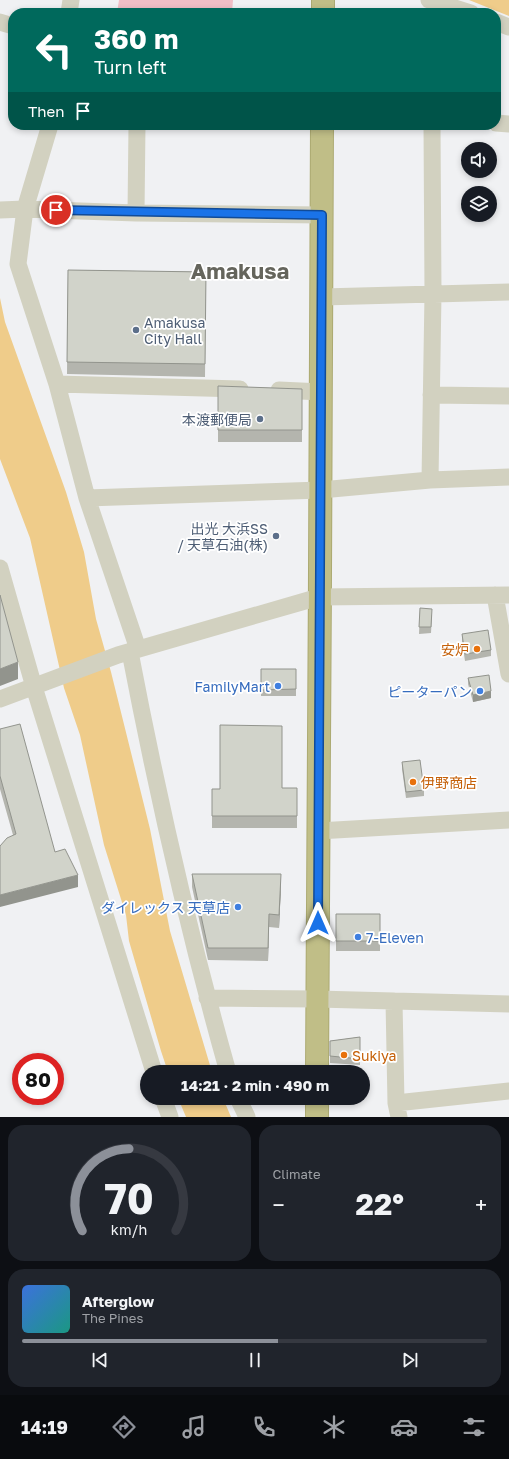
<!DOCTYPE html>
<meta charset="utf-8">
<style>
body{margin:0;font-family:"Golos Text","Noto Sans JP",sans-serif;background:#20242c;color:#f1f3f6;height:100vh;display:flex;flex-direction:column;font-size:15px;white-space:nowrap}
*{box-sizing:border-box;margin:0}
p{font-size:13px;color:#9ea1a6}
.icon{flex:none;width:22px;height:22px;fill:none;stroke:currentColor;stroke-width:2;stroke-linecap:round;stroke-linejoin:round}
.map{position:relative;height:1117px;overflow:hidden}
.panel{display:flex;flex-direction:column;gap:8px;padding:8px;background:#0d0f14;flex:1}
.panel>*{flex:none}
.top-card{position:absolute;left:8px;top:8px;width:493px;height:122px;border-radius:16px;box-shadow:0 2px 6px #0003;background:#00695c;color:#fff;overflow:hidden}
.fabs{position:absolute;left:461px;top:142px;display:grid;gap:8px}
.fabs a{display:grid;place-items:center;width:36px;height:36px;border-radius:50%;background:#171b24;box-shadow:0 2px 6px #0003;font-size:20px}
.speed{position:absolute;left:12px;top:1053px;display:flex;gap:8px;font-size:20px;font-weight:700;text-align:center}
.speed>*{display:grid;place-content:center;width:52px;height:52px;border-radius:50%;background:#171b24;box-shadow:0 2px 6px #0003;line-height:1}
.speed .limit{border:6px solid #d22;background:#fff;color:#111}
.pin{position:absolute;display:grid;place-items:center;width:34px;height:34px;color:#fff;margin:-17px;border:2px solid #fff;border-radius:50%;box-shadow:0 1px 4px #0007}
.me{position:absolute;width:44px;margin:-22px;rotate:0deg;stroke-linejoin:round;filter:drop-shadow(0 0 3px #0008)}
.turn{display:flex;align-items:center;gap:14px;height:84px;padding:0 20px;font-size:18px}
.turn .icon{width:52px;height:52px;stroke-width:2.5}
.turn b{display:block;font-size:28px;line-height:34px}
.then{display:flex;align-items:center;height:38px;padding:0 20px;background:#0003;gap:8px;font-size:15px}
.big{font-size:30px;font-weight:700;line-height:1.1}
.panel .tile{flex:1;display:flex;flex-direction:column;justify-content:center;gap:6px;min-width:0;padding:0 14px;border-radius:16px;background:#20242c}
.panel .dial{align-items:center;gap:0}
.dial svg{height:104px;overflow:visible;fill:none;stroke:#363941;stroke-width:7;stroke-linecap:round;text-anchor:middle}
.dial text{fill:#f1f3f6;stroke:none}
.song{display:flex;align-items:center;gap:12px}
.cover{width:48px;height:48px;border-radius:6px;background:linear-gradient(135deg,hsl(220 70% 55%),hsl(170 70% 35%))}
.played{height:4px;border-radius:2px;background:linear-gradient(90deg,#8c9099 55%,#363941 55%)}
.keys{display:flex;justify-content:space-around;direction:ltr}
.heat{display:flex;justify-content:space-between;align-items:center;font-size:22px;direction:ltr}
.panel .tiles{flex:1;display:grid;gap:8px;grid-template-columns:1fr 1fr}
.tile:last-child{grid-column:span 2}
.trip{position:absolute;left:140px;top:1065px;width:230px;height:40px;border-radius:20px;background:#171b24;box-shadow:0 2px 6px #0003;font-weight:700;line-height:40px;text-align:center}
.tabs{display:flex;height:64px;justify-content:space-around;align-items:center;background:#090b0e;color:#9ea1a6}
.tabs .icon{width:28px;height:28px}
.tabs .selected{color:#8c9099}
.tabs b{font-size:18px;color:#f1f3f6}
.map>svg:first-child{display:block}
</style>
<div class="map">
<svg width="509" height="1117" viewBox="0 0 509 1117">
<rect width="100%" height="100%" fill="#f0f1f3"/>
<!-- green -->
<path fill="#f1bec6" d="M119,0H233L232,13H117Z"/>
<!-- water -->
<path fill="#efcc8a" d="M469,0H509V16Z
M0,298L5,322L66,492L84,552L96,619L111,672L150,829L170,931L212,1072H168L161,1051L129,941L126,915L104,845L80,735L64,688L30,538L0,459Z
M178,1098H223L231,1117H186Z"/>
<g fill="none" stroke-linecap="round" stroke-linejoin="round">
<!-- highway casing -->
<g stroke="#acaa72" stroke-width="24">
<path id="highway" d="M323,13V0
M317,1072C317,756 323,441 322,125
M317,1098V1117"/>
</g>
<!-- minor -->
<path stroke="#d2d1c0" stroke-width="17" d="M429,0L471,13
M69,13L71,0
M0,22L13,26
M496,22L509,27
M496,123L509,124
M50,125L25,209L18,264L57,384L87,498L138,649
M0,210L25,209L136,213L322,215
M136,213L137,125
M322,297L509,292
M57,384L240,389
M279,390L322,392
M431,395L509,396
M430,480L433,294L432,125
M87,498L321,490L430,480L509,477
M0,568L34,687L154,1072
M495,595L509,674
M130,652C157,793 189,934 228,1072
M0,699L118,655L319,597L509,595
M318,831L509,820
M207,998L317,999L509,1004
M394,1001L396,1103L399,1117
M163,1098L170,1117
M238,1098L247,1117
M396,1103L509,1091"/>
<!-- highway -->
<use href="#highway" stroke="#c0be87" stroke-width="22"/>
</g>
<!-- wall -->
<path fill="#b4b5ae" d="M68,270L206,272L205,377L67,374Z
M218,386L302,389V442H218Z
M420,608L432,615L431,633L419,634Z
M462,634L491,650V656L465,661L462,641Z
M261,669H296V696H261Z
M468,678L491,698L473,702L468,684Z
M0,729L55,852L78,887L13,835L0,789Z
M402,762L424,790V796L406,798L402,769Z
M297,788V828H212V789Z
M192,874L281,886L279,928L269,927L268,961L208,960L192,887Z
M336,914H380V951H336Z
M360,1037V1065L330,1063V1041Z"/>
<!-- shaded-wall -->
<path fill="#92948d" d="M18,662V679L0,686V669Z
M491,691V698L473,702V695Z
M281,874V886L279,928V915Z
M78,875V887L0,907V895Z
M269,914V927L268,961V948Z"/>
<!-- building -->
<path fill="#d1d3ca" stroke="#92948d" d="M68,270L206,272L205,364L67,362Z
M218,386L302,389V430H218Z
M0,595L18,662L0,669Z
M420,608L432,609L431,627H419Z
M488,630L491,650L465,654L462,634Z
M261,669H296V689L261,690Z
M489,675L491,691L473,695L468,678Z
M20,724L55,852L65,849L78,875L0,895V846L7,838L16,834L0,776V729Z
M220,725L282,726V788H297V816H212V789H220Z
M420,760L424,790L406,792L402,762Z
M192,874H281L279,915L269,914L268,948H208Z
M336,914H380V941H336Z
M360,1037V1059L330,1056V1041Z"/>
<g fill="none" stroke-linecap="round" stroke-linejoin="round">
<!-- route casing -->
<g stroke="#114b97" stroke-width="10">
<path id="route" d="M56,210L322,215L318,923"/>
</g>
<!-- route -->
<use href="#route" stroke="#1a73e8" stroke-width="7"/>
</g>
<!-- markers -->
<g fill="#5c6f8a" stroke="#fff" stroke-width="1.5">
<circle cx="136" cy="330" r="4"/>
<circle cx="260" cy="419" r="4"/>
<circle cx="276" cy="536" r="4"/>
</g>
<g fill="#e8710a" stroke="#fff" stroke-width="1.5">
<circle cx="477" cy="649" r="4"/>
<circle cx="413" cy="782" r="4"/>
<circle cx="344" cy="1055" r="4"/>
</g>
<g fill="#3f7fe0" stroke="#fff" stroke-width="1.5">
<circle cx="278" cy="686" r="4"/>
<circle cx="480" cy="691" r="4"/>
<circle cx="238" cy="907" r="4"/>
<circle cx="358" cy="937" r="4"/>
</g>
<g text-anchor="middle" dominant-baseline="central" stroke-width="3.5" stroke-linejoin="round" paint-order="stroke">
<!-- service labels -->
<g font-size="14" fill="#4e5e75" stroke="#fff" text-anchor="end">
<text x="144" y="322" text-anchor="start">Amakusa<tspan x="144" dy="16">City Hall</tspan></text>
<text x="252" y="419">本渡郵便局</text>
<text x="268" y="528">出光 大浜SS<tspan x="268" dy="16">/ 天草石油(株)</tspan></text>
</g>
<!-- food labels -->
<g font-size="14" fill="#c56008" stroke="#fff" text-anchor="start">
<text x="469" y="649" text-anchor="end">安炉</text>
<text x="421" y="782">伊野商店</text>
<text x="352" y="1055">Sukiya</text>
</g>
<!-- shop labels -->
<g font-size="14" fill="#366cbe" stroke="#fff" text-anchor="end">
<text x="270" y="686">FamilyMart</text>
<text x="472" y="691">ピーターパン</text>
<text x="230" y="907">ダイレックス 天草店</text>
<text x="366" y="937" text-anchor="start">7-Eleven</text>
</g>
<!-- town labels -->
<g font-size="22" font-weight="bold" fill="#65655c" stroke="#fff">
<text x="240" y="270">Amakusa</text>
</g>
</g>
</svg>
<div class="fabs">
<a><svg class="icon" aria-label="sound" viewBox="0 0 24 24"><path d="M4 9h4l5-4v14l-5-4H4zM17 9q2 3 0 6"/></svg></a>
<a><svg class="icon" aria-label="layers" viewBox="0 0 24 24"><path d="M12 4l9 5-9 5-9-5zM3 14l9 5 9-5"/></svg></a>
</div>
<div class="speed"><div class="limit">80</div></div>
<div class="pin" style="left:56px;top:210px;background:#d93025"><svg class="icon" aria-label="arrive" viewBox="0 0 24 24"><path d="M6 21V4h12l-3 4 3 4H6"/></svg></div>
<svg class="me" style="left:318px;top:923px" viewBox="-20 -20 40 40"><path d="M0-17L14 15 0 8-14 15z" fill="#1a73e8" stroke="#fff" stroke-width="4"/></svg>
<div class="trip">14:21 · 2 min · 490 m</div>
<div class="top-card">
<div class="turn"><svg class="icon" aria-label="left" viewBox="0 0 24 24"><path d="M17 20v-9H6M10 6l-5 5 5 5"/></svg><div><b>360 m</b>Turn left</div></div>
<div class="then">Then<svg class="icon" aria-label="arrive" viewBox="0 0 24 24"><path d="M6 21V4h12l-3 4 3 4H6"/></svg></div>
</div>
</div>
<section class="panel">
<div class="tiles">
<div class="tile dial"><svg viewBox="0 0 100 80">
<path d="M14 69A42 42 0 1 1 86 69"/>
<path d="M14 69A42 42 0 0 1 50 6" stroke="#8c9099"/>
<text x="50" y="56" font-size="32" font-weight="700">70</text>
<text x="50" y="72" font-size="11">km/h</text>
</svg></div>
<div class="tile"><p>Climate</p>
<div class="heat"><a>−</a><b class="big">22°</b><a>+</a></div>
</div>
<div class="tile">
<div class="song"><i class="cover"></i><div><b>Afterglow</b><p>The Pines</p></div></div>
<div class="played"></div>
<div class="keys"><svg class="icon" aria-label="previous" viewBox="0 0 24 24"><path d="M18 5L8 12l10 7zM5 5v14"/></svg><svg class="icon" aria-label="pause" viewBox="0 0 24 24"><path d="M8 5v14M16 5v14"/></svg><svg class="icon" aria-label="next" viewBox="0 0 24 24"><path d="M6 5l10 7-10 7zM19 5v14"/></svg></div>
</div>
</div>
</section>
<nav class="tabs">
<b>14:19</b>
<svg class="icon selected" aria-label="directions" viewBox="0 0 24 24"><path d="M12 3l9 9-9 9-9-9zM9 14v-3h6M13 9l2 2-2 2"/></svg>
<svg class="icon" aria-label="music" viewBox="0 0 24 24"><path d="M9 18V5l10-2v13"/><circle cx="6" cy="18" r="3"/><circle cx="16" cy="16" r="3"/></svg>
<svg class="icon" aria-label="phone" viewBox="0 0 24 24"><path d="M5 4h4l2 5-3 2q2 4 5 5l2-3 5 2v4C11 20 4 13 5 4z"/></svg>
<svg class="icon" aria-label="climate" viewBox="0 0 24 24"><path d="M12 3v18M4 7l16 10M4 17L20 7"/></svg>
<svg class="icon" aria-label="car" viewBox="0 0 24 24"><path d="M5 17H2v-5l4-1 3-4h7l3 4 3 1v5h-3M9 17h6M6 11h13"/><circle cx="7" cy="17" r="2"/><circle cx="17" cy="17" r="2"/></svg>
<svg class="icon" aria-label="filters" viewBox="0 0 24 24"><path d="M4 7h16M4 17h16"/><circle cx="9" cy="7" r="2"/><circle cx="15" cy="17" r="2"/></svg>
</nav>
